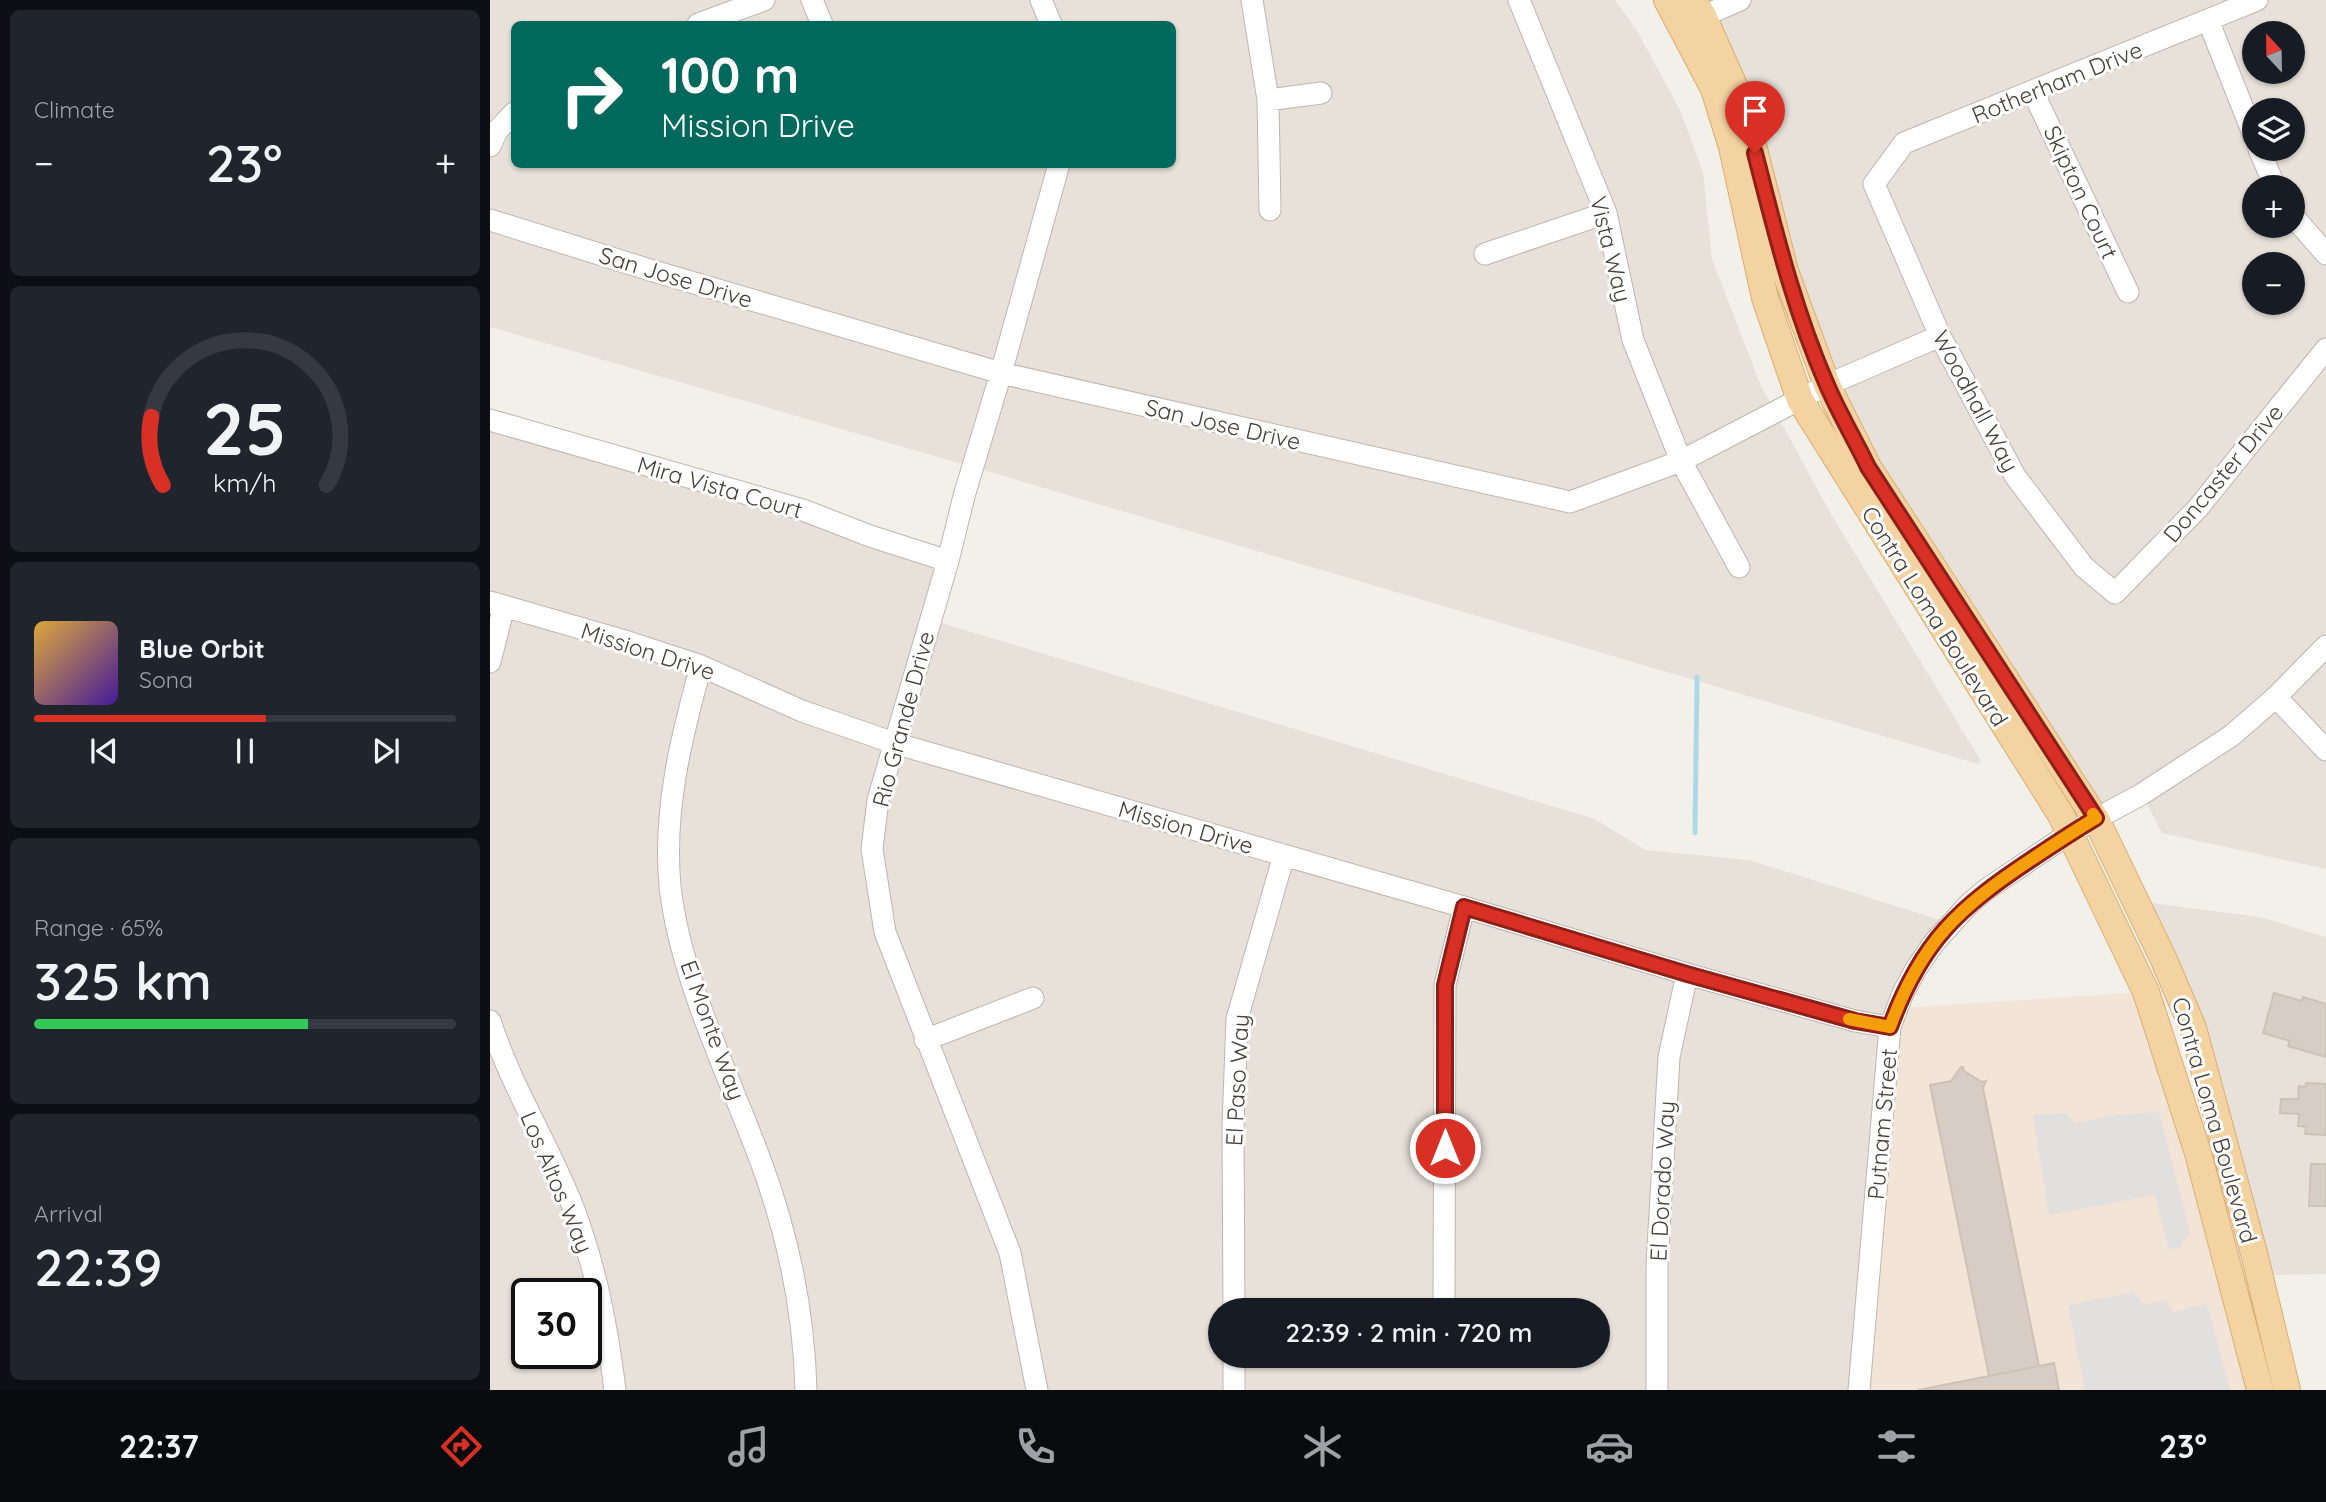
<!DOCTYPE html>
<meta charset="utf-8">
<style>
body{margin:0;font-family:Quicksand,sans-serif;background:#20242c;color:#f1f3f6;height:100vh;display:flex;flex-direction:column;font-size:26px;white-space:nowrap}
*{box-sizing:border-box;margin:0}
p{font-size:23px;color:#9ea1a6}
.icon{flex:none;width:38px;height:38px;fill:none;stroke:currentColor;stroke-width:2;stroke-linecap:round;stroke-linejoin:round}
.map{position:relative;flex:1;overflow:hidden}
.sheet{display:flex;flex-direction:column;gap:10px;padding:10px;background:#0d0f14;width:490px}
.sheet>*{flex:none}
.top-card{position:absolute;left:21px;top:21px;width:665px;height:147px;border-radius:10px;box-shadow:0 2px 5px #0004;background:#00695c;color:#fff;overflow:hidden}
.needle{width:46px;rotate:338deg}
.controls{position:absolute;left:1752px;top:21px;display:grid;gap:14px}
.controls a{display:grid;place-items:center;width:63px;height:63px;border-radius:50%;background:#171b24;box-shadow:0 2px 5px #0004;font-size:35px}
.speed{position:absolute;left:21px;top:1278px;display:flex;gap:14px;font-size:35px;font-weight:700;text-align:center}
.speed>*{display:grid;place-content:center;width:91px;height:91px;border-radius:50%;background:#171b24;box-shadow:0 2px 5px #0004;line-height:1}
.speed .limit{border:4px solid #111;border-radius:10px;background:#fff;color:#111}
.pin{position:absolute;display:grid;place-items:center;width:60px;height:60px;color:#fff;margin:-72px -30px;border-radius:50% 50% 50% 0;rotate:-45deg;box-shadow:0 0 7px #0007}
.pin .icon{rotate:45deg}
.me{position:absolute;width:77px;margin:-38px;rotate:0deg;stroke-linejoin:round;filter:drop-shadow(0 0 5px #0008)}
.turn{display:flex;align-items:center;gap:24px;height:147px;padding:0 35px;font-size:32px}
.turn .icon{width:91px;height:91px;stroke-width:2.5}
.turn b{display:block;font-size:49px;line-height:60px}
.big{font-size:52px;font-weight:600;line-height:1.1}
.sheet .tile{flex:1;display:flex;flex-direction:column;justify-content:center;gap:10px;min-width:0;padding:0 24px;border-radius:10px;background:#20242c}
.sheet .dial{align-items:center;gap:0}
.dial svg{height:182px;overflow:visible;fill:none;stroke:#363941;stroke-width:7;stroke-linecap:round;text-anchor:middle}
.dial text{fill:#f1f3f6;stroke:none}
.song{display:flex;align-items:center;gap:21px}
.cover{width:84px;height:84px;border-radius:10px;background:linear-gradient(135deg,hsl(40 70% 55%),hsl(260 70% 35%))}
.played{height:7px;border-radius:4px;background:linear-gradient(90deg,#d93025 55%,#363941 55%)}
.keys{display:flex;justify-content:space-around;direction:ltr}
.heat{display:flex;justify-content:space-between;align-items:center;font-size:38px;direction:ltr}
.charge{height:10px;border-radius:5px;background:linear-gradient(90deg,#34c759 65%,#363941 0)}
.trip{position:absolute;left:718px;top:1298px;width:402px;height:70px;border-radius:35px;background:#171b24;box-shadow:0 2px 5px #0004;font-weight:600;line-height:70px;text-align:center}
.tab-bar{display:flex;height:112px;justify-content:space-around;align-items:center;background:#090b0e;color:#9ea1a6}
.tab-bar .icon{width:49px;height:49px}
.tab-bar .current{color:#d93025}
.tab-bar b{font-size:32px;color:#f1f3f6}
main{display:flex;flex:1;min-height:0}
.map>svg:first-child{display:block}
</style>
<main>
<section class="sheet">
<div class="tile"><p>Climate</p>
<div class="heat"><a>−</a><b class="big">23°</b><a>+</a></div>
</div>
<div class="tile dial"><svg viewBox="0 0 100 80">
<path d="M14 69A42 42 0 1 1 86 69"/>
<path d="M14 69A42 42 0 0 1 9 39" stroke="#d93025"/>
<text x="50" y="56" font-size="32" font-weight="700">25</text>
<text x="50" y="72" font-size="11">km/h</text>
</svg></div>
<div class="tile">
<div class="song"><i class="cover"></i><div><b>Blue Orbit</b><p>Sona</p></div></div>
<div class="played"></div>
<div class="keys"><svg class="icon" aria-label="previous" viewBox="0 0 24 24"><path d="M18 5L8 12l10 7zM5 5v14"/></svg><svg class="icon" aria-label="pause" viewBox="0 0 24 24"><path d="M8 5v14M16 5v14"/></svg><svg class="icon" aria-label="next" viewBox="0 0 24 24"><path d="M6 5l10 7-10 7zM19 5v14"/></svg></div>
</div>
<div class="tile"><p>Range · 65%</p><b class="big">325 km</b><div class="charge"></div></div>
<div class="tile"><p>Arrival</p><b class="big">22:39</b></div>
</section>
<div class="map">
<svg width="1836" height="1390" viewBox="0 0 1836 1390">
<rect width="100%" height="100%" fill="#f3f0ea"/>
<!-- residential -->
<path fill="#e7e1d9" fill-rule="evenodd" d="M0,0H1125L1146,29L1190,110L1213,172L1222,259L1271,386L1341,514L1491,761L1488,764L493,470L0,327ZM24,24H682V164H24Z
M1203,0H1836V869L1672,833L1652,794L1606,819L1378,467ZM1764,33H1802V72H1764ZM1764,110H1802V149H1764ZM1764,187H1802V226H1764ZM1764,264H1802V303H1764Z
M0,420L458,561L441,620L1105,819L1155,850L1259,860L1460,923L1413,993L1369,1390H0ZM37,1293H96V1353H37ZM730,1311H1108V1356H730Z
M1661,903L1770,917L1836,937V1274L1782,1275L1683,949Z"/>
<!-- commercial -->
<path fill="#f3e4d8" d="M1656,992L1770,1390H1369L1407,1008Z"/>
<!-- parking -->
<path fill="#e2e0de" d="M1669,1112L1700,1233L1689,1247L1679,1250L1665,1195L1559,1215L1543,1115L1575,1113L1585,1123L1626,1115Z
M1644,1292L1655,1305L1675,1300L1683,1312L1717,1304L1740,1390H1595L1578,1305Z"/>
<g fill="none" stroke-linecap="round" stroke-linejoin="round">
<!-- stream -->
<path stroke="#add8ea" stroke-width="5" d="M1205,833L1207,677"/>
</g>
<!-- building -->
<path fill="#d7cdc4" stroke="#cec1b5" stroke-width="2" d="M1784,993L1812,1001L1813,997L1836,1004V1057L1798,1046L1800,1041L1773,1033Z
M1471,1067H1473L1474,1071L1492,1082L1496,1081L1493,1088L1549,1366L1499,1376L1440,1085L1461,1081Z
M1816,1083L1836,1084V1135L1815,1134L1816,1127L1808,1126L1809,1114L1790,1113L1791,1099H1808L1809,1086L1815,1087Z
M1821,1164H1836V1206H1819Z
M1564,1363L1569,1390H1428L1499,1376Z"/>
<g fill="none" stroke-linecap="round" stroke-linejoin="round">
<!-- minor casing -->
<g stroke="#beb6ae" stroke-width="23">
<path id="minor" d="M322,0L332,24
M551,0L561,24
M762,0L778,100L780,210
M1029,0L1116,213L1143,340L1191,461L1249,567
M1767,0L1414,143L1384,184L1450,336L1525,476L1594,567L1625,593L1708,508L1836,349
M1718,20L1764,136
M1200,22L1250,0
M208,24L274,0
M1543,92L1638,292
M778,100L831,93
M0,146L7,131L24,113
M1769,149L1785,187
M1802,215L1836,254
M0,220L160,270L511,373L1080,502L1191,461L1337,385L1450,336
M995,254L1116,213
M0,420L313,510L380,536L458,561
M0,602L135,641L211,666L312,711L404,743L974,907L1197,974L1365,1021L1400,1027
M0,662L14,606
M211,666C191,738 173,811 180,886C190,978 239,1075 271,1162C298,1235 314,1313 316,1390
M1786,697L1836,750
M0,1021C21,1086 58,1144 83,1207C106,1269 117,1325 125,1390
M435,1040L543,998
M744,1311L743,1127L747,1019L794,855
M954,1311L955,985L974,907
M744,1356V1390
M547,1390L520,1253L395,932L382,849L388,800L458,561L474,496L511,373L569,164
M1167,1390V1266L1179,1057L1197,974
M1369,1390L1400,1027L1413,993L1426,969L1443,944L1479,904L1497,889L1580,833L1652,794L1741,736L1786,697L1836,646"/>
</g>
<!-- major casing -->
<g stroke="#d8ae73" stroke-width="28">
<path id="major" d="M1177,0L1224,89L1242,147L1275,298L1310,400L1571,815L1656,992L1708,1153L1770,1390
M1203,0L1213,16L1253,106L1295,271L1337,385L1378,467L1606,819L1674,960L1703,1028L1765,1257L1797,1390"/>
</g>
<!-- minor -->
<use href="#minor" stroke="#fff" stroke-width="21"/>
<!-- major -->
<use href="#major" stroke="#f4d3a2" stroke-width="26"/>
</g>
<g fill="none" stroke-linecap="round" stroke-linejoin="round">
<!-- route casing -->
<g stroke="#8d1f18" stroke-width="18">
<path id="route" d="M955,1148V985L974,907L1197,974L1365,1021L1400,1027C1431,942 1468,908 1542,859C1563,845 1584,831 1606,818L1378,467C1365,440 1349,413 1337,385C1304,310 1285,231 1265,153"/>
</g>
<!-- route -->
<use href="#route" stroke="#d93025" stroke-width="12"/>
<!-- slow -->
<path stroke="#f59e0b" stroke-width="12" d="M1359,1019L1400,1027C1431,942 1468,908 1542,859C1563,845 1584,831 1606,818L1603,814"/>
</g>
<g text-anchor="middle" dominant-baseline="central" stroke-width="6" stroke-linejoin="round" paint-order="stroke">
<!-- street labels -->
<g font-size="23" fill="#474039" stroke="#fff">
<text transform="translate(1567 82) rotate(-22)">Rotherham Drive</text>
<text transform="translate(1591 192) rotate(65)">Skipton Court</text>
<text transform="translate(1121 249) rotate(76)">Vista Way</text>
<text transform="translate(186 277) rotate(17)">San Jose Drive</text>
<text transform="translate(1486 401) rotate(62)">Woodhall Way</text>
<text transform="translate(733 424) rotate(13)">San Jose Drive</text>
<text transform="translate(1733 473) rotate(-50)">Doncaster Drive</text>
<text transform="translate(230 487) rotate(16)">Mira Vista Court</text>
<text transform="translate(1445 616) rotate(58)">Contra Loma Boulevard</text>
<text transform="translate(158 651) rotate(18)">Mission Drive</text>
<text transform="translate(413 719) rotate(-75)">Rio Grande Drive</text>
<text transform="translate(696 827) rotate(16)">Mission Drive</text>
<text transform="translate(223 1030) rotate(70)">El Monte Way</text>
<text transform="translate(747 1080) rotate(-87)">El Paso Way</text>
<text transform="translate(1725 1120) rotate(74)">Contra Loma Boulevard</text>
<text transform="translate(1392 1124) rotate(-85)">Putnam Street</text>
<text transform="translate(1172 1181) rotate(-87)">El Dorado Way</text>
<text transform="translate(67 1182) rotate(67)">Los Altos Way</text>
</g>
</g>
</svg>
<div class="controls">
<a><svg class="needle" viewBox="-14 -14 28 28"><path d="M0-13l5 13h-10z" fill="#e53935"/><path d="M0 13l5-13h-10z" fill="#9ea1a6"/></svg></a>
<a><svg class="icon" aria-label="layers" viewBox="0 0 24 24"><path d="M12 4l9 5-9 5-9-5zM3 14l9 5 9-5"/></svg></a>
<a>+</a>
<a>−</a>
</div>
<div class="speed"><div class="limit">30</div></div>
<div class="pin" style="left:1265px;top:153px;background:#d93025"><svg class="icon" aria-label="arrive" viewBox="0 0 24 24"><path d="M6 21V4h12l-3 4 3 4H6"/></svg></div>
<svg class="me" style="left:955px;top:1148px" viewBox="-20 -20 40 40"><circle r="17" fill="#d93025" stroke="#fff" stroke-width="3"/><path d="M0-11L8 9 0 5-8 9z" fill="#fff"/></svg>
<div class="trip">22:39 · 2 min · 720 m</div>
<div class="top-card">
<div class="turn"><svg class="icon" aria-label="right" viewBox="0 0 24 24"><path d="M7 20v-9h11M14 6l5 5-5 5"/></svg><div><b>100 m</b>Mission Drive</div></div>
</div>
</div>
</main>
<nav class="tab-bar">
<b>22:37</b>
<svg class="icon current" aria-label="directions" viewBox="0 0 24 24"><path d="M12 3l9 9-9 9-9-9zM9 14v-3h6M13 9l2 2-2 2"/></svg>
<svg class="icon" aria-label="music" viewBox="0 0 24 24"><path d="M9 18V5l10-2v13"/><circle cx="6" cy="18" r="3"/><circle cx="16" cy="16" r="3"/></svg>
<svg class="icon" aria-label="phone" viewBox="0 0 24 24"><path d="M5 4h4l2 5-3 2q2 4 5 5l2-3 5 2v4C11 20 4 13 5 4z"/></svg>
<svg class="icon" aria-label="climate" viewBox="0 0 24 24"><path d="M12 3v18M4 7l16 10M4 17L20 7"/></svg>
<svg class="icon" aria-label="car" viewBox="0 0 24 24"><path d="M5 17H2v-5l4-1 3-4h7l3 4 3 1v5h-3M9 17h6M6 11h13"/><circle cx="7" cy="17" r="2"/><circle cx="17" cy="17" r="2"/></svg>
<svg class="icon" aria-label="filters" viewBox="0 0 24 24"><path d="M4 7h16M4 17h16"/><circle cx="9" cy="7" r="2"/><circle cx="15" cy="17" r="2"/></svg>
<b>23°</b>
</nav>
